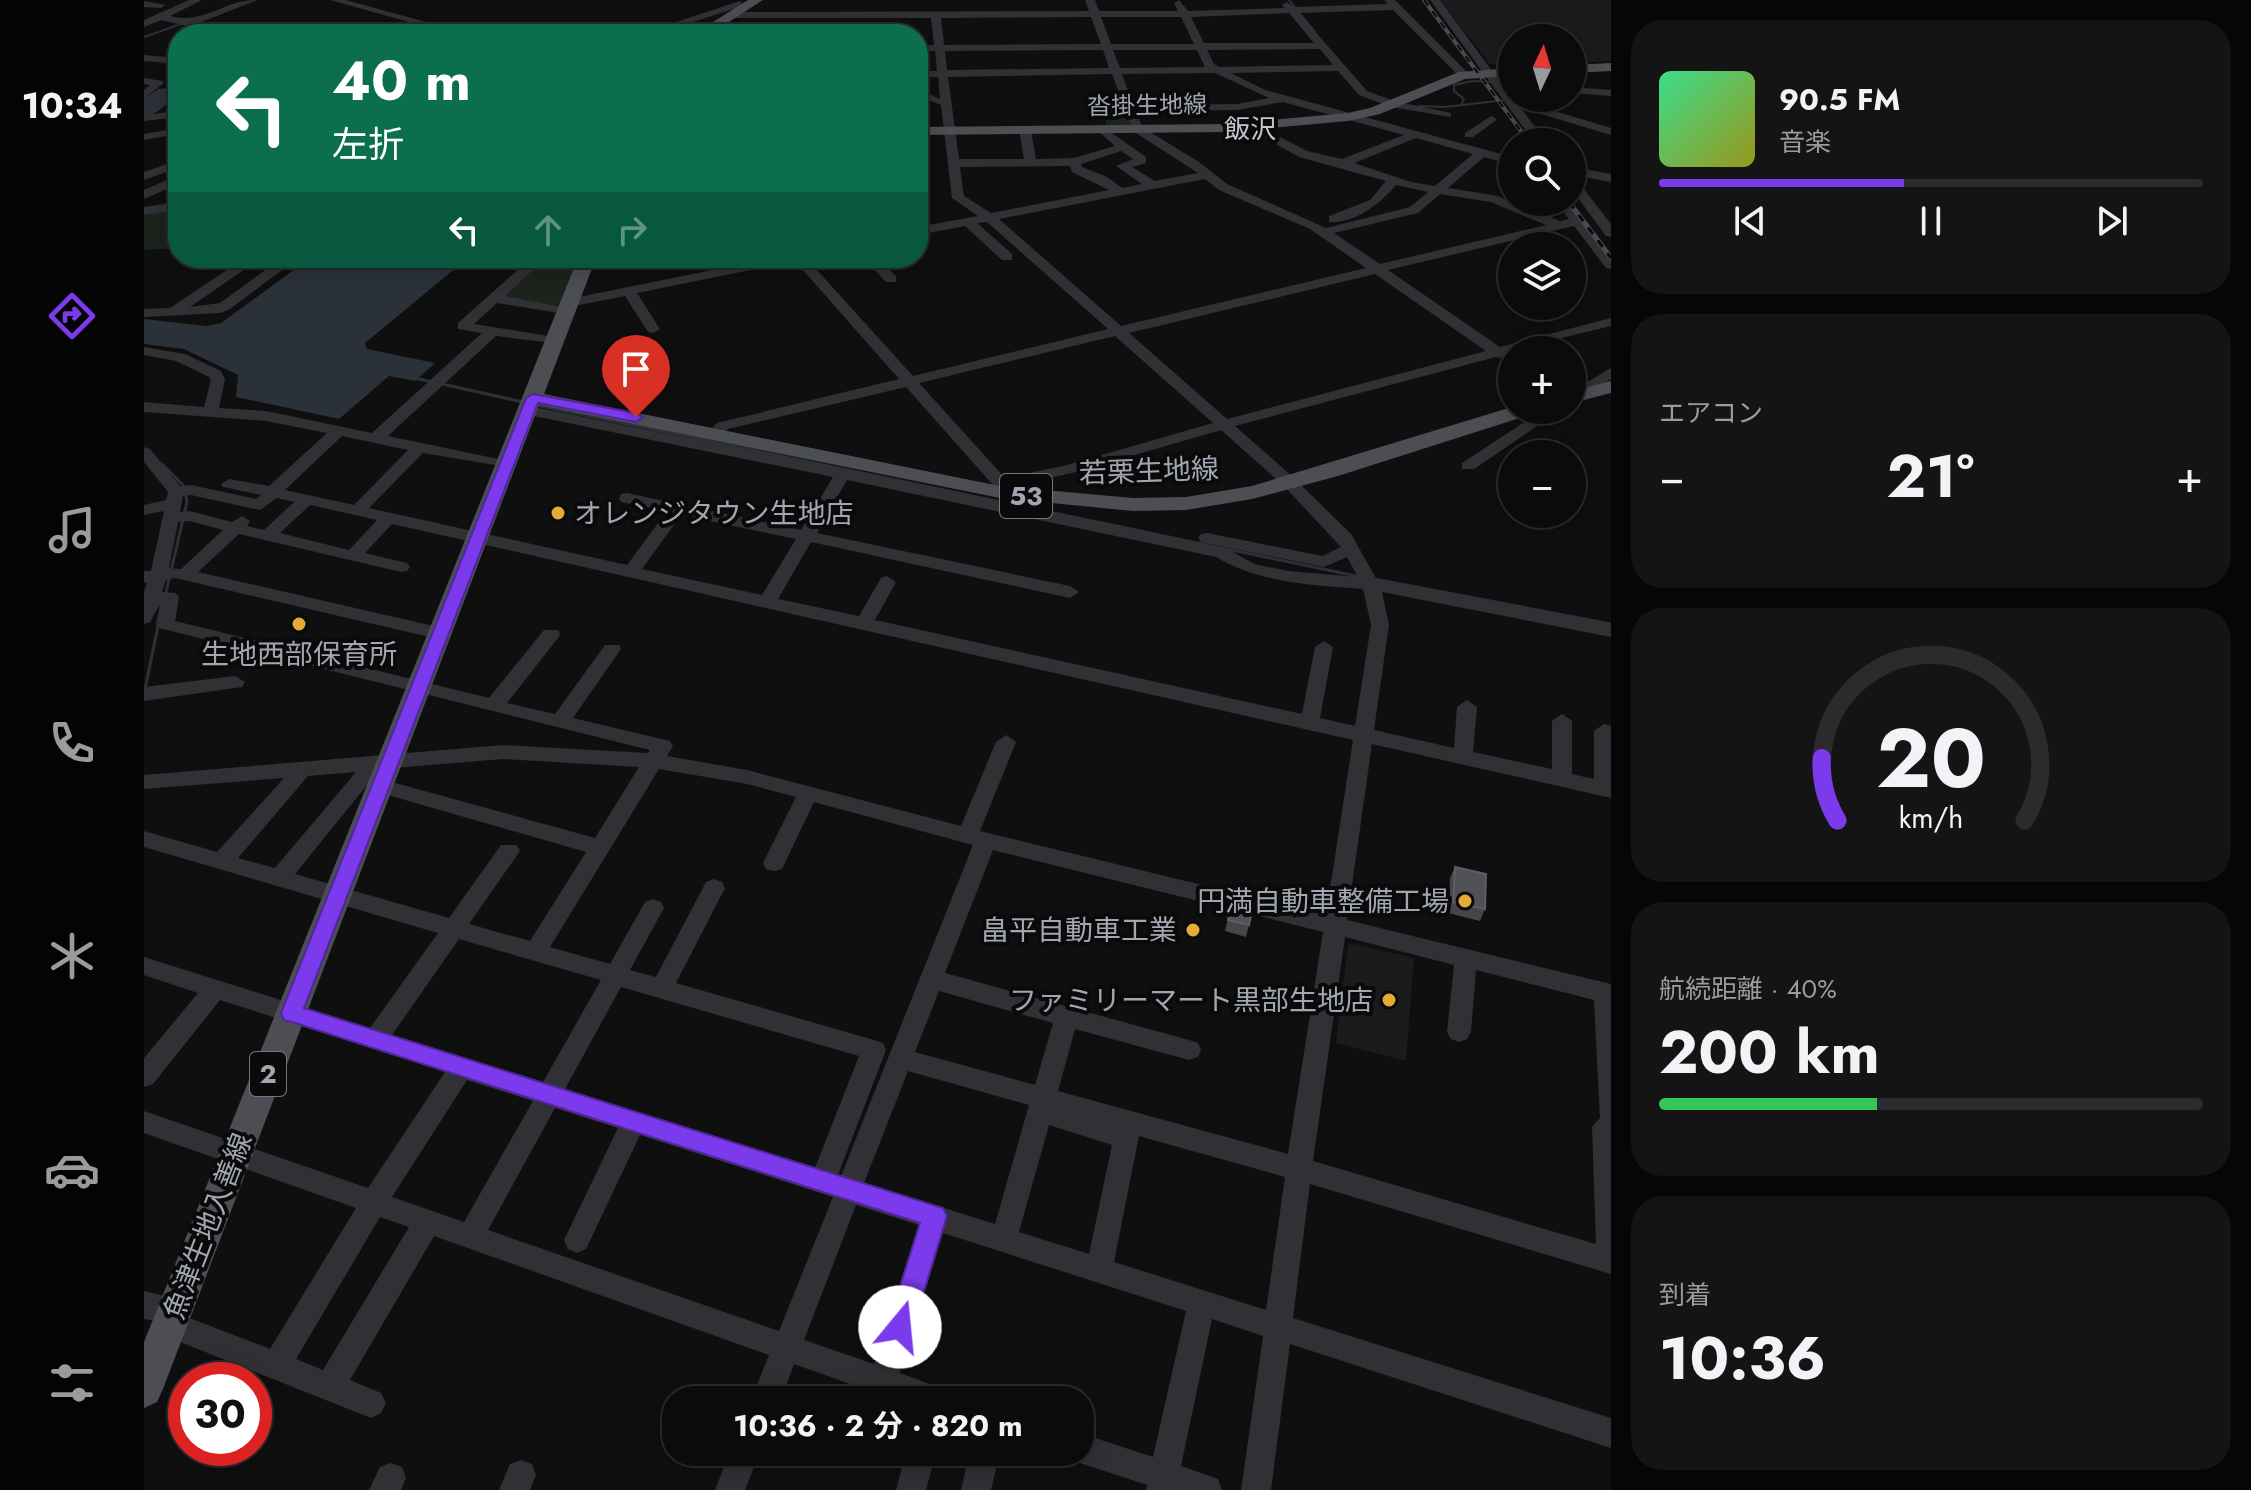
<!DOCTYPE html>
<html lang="ja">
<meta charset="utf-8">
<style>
body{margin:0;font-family:Jost,"Noto Sans JP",sans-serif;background:#141415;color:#f1f3f6;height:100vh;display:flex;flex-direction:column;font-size:30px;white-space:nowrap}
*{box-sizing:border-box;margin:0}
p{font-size:26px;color:#9a9b9d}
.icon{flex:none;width:44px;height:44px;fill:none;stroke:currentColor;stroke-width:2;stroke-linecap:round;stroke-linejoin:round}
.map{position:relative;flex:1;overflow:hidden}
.panel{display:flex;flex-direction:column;gap:20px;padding:20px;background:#060607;width:640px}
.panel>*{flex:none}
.top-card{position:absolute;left:24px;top:24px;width:760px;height:244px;border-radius:32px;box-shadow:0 4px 20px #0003,0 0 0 2px #2b2b2d;background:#0b6e4f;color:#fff;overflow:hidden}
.needle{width:52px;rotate:4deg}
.buttons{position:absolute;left:1354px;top:24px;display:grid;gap:16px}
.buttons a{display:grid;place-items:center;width:88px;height:88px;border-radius:50%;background:#0b0b0c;box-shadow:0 4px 20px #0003,0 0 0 2px #2b2b2d;font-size:40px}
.speed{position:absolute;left:24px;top:1362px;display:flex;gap:16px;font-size:40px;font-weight:700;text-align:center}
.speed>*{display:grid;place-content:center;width:104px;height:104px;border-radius:50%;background:#0b0b0c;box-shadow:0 4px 20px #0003,0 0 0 2px #2b2b2d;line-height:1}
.speed .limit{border:12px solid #d22;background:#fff;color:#111}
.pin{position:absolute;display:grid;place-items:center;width:68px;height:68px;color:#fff;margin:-82px -34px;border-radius:50% 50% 50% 0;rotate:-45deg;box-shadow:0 0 8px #0007}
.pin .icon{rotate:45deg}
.me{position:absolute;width:88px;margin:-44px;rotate:17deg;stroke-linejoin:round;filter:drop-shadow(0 0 6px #0008)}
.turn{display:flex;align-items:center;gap:28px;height:168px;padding:0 32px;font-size:36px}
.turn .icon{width:104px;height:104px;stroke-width:2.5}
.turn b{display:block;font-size:56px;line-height:68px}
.lanes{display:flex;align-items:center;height:76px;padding:0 32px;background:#0003;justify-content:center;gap:40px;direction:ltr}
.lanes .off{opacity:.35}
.big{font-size:60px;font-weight:700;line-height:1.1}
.panel .widget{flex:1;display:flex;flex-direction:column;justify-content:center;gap:12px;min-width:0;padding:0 28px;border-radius:32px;background:#141415}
.panel .dial{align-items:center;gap:0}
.dial svg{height:208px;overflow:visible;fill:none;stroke:#2b2b2d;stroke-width:7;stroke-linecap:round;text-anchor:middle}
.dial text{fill:#f1f3f6;stroke:none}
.song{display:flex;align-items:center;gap:24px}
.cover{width:96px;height:96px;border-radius:12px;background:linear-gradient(135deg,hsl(150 70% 55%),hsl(60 70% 35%))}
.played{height:8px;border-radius:4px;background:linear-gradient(90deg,#7c3aed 45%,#2b2b2d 45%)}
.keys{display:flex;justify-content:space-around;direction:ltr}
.heat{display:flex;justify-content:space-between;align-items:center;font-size:44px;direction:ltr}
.charge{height:12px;border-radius:6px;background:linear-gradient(90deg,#34c759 40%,#2b2b2d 0)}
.trip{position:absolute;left:518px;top:1386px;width:432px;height:80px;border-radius:32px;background:#0b0b0c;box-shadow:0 4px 20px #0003,0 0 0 2px #2b2b2d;font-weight:700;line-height:80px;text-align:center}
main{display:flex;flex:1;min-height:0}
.tab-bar{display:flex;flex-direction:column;width:144px;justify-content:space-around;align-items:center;background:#040405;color:#9a9b9d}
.tab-bar .icon{width:56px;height:56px}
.tab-bar .current{color:#7c3aed}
.tab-bar b{font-size:36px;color:#f1f3f6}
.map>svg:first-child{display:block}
</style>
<main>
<nav class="tab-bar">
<b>10:34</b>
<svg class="icon current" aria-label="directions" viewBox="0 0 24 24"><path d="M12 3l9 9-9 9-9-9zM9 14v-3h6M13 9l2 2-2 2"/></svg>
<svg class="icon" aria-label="music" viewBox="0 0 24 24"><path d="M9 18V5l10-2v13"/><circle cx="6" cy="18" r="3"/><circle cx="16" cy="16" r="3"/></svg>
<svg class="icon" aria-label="phone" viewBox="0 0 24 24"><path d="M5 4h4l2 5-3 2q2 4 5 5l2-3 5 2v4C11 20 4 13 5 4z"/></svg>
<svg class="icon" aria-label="climate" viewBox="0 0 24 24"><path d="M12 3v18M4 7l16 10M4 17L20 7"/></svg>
<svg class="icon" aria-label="car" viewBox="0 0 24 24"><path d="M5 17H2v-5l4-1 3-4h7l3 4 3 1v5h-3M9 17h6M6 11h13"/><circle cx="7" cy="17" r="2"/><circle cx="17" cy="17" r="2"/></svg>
<svg class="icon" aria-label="filters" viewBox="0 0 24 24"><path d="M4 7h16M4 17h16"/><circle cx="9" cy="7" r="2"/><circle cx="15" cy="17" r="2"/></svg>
</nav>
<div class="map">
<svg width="1467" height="1490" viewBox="0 0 1467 1490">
<rect width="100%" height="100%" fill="#0f0f10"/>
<!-- built -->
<path fill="#1b1b1d" d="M1296,0H1467V61L1428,64V38H1368V67L1346,64Z
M1210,944L1270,958L1262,1061L1192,1043L1204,945Z"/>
<!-- green -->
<path fill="#1c231d" d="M978,100L989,127H963L955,101Z
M34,208V248L0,250V215Z
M402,258H437L418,309L358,298Z"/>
<!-- water -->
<path fill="#2a3138" d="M26,88L34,91L33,96C21,104 15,114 0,117V98L14,89Z
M166,258H324L221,343L223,349L291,363L271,381L245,376L195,419L92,397L94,375L40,349L0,344V319L63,326L77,323Z"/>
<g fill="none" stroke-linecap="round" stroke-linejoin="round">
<!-- stream-far2 -->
<path stroke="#2a3138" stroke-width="2" d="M1145,0L1171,32
M0,37L40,23
M1318,103L1320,99L1310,91V85L1328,81L1368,83
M1275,106L1301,107L1361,100"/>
<!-- stream-far1 -->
<path stroke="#2a3138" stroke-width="3" d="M270,378L289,382
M298,384L379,402
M392,405L1217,577
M17,463L40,486L43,502L21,597
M1230,579L1467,624
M1,689L15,621"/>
<!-- stream -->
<path stroke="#2a3138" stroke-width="4" d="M0,693L1,687"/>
<!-- minor -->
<path fill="#313135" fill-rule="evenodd" d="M45,0H58L26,16C61,25 78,0 113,0L55,23L90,34H73L18,20L0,27V20Z
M186,0H202L325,34H308Z
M941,0H951L955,11H1034L1030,3L1035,0L1044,11L1140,8L1138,5L1143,2L1150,7L1244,4L1240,0H1251L1324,73V77H1316L1249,10L1155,13L1223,91L1250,101L1307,113V117L1247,107L1215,95L1194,71L1087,73L1121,90L1368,157V165L1340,157L1304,188L1354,196L1416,221L1425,219L1412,202H1425L1467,256V269L1462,268L1430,226L1244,270L1356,347L1467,318V326L1368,350L1366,360L1352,357L1091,426L1150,478L1207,534L1233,580L1467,625V637L1238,592L1245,625L1230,730L1310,748L1313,707L1323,700L1333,707L1329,752L1408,769V721L1418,714L1428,721V774L1450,779V731L1460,724L1467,726V798L1228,744L1203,920L1467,984V1274L1166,1184L1149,1318L1467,1418V1448L1146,1344L1127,1490H1097L1119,1336L1068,1319L1037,1466L1074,1479L1078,1490H1002L1003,1485L936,1463L925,1459L923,1452H936V1433L1009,1457L1042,1311L799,1233L756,1373L802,1390L807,1400H751L650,1364L637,1400H607L625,1355L290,1236L206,1380L237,1393L242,1403L237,1413L227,1418L16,1334L13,1321L0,1319V1291L41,1301L45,1311L43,1317L126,1349L212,1208L0,1133V1111L224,1188L301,1072L76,1000L9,1084L0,1087V1058L54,993L0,975V957L226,1028L294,933L0,847V831L73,852L140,778L0,789V775L359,745L504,753L506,750L15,628L12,624L16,604L6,622L0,624V592L3,582L0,583V571H7L20,511L0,515V505L22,500L24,492L0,462V447L6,449L36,486L47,485L112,499L117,495L79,487L77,484L85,479L125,486L183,433L122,421L0,412V402L60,407L67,380L65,377L32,361L0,355V347L41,354L77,371L81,380L75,408L122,411L228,433L338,333L314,329V323L387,258H402L361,296L427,309V315L353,303L330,324L411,337L418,341L416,344L352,336L244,436L369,462V468L279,453L225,508L483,565L523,511L477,502L475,498L477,494L483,493L657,530L689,477L380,414V408L385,406L978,526L1084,549L1110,564L1144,571L1214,577L1203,557L1180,567L1057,542L1054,538L1057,534L1063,533L1178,556L1197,547L1138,484L1077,430L932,472L865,487L862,496H850L849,485L762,387L584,429L578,436H566L564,433L573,423L755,379L651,261L493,293L516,329L509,333L504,332L481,296L425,307L418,303L425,299L627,258H662L769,376L964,329L843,222L833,223L868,254V260H858L821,226L774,235V227L834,216L808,198L797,105L774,96V89L796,99L794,77H774V71H793L791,51H774V45H790L787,18H585L580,15L585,12L945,11ZM1145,13L1170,43H1060L1047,17ZM947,17L957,44L800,45L797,18ZM957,17H1037L1050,44H967ZM1176,49L1189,65L1075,67L1070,64L1063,50ZM959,50L965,68L803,70L801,51ZM969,50H1053L1061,67L976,68ZM1071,73L1125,98L1093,104L989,105L978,74ZM968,74L989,131L1054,173L1011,181L988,167L1002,163V157L958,126L952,129L971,146L930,158L892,159L887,130L881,127L875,130L880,159H815L804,77ZM1139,102L1260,135L1198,159L1163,151L1111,124H1103V128L1155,157L1242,181L1226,200L1185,216V222C1211,224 1237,203 1252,185L1284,192L1266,207L1182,228L1083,184L1055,162L998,127L992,111L1093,110ZM1272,138L1329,154L1291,186L1267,182L1210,163ZM977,151L989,159L972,166L998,184L978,188L963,177L938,167L937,164ZM926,166L928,172L965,190L847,213L820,196L816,167ZM1061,179L1075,190L1166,229L1222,268L977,326L855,219ZM1296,194L1347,202L1402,225L1236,264L1190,233L1274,213ZM1231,274L1342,351L1083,419L985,333ZM971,336L1069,423L923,465L861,478L775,383ZM198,436L264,450L210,505L141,490ZM703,480L1072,557C1118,584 1168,585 1219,589L1227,625L1211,726L1176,718L1189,647L1180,641L1171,647L1158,714L731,620L752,582L743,576L737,578L715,616L634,599L667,542L926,598L935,592L926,586L673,533ZM47,495L116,510L133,498L150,502L120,530L103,526L106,521L98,516L88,522L46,511L36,512L39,496ZM166,505L233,520L205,550L136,533ZM537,515L652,539L618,595L498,569ZM46,521L79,530L37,569L25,568L34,522ZM248,524L1209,740L1182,915L836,831L872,742L862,735L852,742L817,826L603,770L523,756L529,746L526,741L429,718L477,649L475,645H461L411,714L363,703L414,638L416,634L414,630H400L345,698L31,621L35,597L32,593L18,592L22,580L31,578L294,639L301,637L303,633L301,629L294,627L54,572L95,534L257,572L263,571L266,567L263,563L221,553ZM359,759L495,767L451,838L237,779L230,781L227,786L230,791L442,852L386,941L325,924L376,851L373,845H357L305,918L151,874L236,769ZM515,769L603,784L652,797L619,863L622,869L630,871L638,869L670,802L829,845L697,1176L694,1175L742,1050L739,1043L730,1040L532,983L581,888L578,882L570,879L562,882L512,977L486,970L520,908L517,902L509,899L501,902L466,964L406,947ZM212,772L131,868L94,858L164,776ZM849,850L1179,932L1144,1154L914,1091L931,1029L1045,1060L1054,1057L1057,1050L1054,1043L1045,1040L801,973ZM1201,937L1310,965L1303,1032L1307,1039L1315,1042L1323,1039L1327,1032L1332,970L1450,1000L1456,1118L1448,1127L1452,1244L1169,1161ZM315,939L457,980L399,1082L248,1035ZM477,987L715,1056L671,1168L421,1089ZM795,991L909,1023L891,1085L771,1052ZM764,1071L885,1105L851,1224L720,1183ZM323,1080L389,1101L320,1222L248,1197ZM411,1108L474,1128L420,1240L424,1249L433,1253L442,1249L496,1135L689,1197L635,1331L344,1230ZM905,1125L968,1145L945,1254L875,1232ZM995,1136L1141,1177L1122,1310L970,1262ZM712,1205L775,1225L730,1364L660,1340ZM236,1217L265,1227L179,1370L152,1359Z
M1286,0H1296L1368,98L1467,128V135L1377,108L1402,142H1390Z
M0,1L22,5L17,8L0,7Z
M596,1L599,6L511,34H496Z
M0,55L34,58V64L0,61Z
M0,78L19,81L20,83L0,98V90L6,85L0,84Z
M1428,87L1467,90V96L1428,93Z
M34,111V117L0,121V115Z
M1347,116L1353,119L1351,121L1329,137H1321V133Z
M34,128V134L0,140V134Z
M34,160V168L0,180V172Z
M1428,167L1467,174V182L1428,175Z
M34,175V184L0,199V190Z
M1428,178L1432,179L1467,224V237L1462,236L1428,190Z
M34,202V210L0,215V207Z
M101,258H117L46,307L76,303L138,258H154L86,309L76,313L0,317V309L26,308Z
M720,258H734L752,276V282H742Z
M1467,368V379L1428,403V391Z
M1399,410H1417L1330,469H1318V463Z
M91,676L101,682L98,687L0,701V687Z
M586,1452H616L601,1490H571Z
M762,1452H792L782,1490H752Z
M826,1452H856L847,1490H817Z
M377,1460L388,1464L392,1475L386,1490H355L366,1464Z
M247,1463L258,1467L262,1478L257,1490H225L236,1467Z"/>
<!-- major -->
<path fill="#4d4e54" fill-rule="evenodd" d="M604,0H619L566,34H550Z
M1467,63V71L1428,73V65Z
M1368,68V76L1321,79L1236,114L1204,121L1083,132L774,135V127L1083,124L1204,113L1226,108L1315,72Z
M434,258H452L400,394L856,486L989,498L1042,497L1108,486L1368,407V410H1391L1388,414L1194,476L1108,499L1042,510L989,511L856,498L395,405L19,1389L13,1402L0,1408V1342Z
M1467,381V393L1428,403V391Z"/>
<!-- rail-far1 casing -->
<g stroke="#4a4b50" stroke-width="4">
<path id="rail-far1" d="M1280,0L1385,142"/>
</g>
<!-- rail casing -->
<g stroke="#4a4b50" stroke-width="5">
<path id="rail" d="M1425,202L1467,258"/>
</g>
<!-- rail-far1 -->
<use href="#rail-far1" stroke="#0a0a0b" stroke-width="2" stroke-dasharray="7" stroke-linecap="butt"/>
<!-- rail -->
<use href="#rail" stroke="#0a0a0b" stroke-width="3" stroke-dasharray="8" stroke-linecap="butt"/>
</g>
<!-- wall -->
<path fill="#45464b" d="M1311,867L1341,909L1336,921L1304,913L1306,878Z
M1088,900L1105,925L1102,937L1081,931Z"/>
<!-- building -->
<path fill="#4f5156" stroke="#5c5e64" stroke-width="2" d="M1311,867L1342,874L1341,909L1309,902Z
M1088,900L1109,906L1105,925L1084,920Z"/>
<!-- route -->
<path fill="#7c3aed" stroke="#51269a" stroke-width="2" d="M389,394L492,413L499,417L492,422L394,403L160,1008L799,1208L803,1216L769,1327L765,1336L756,1339L747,1336L743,1327L776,1223L148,1022L140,1020L137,1013L382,398Z"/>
<!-- markers -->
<g fill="#e3ac35" stroke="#0a0a0b" stroke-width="3">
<circle cx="414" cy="513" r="8"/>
<circle cx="155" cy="624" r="8"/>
<circle cx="1321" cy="901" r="8"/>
<circle cx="1049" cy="930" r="8"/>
<circle cx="1245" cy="1000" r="8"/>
</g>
<g text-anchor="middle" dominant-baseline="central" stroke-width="8" stroke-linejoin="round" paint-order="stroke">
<!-- far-street labels -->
<g font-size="24" fill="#a1a6b0" stroke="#0a0a0b">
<text transform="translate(1003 105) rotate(-1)">沓掛生地線</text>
</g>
<!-- far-quarter labels -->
<g font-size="26" fill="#c2c5cd" stroke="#0a0a0b">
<text x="1106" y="129">飯沢</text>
</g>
<!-- shield labels -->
<g fill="#0a0a0b" stroke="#74777e" stroke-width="2">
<rect x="856" y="474" width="52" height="44" rx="6"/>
<rect x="106" y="1052" width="36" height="44" rx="6"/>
</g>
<g font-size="26" font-weight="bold" fill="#a1a6b0">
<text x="882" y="496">53</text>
<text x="124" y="1074">2</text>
</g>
<!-- street labels -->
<g font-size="28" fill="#a1a6b0" stroke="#0a0a0b">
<text transform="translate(1005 471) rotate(-2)">若栗生地線</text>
<text transform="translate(64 1226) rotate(-69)">魚津生地入善線</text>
</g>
<!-- poi labels -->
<g font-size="28" fill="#a1a6b0" stroke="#0a0a0b" text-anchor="end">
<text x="430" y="513" text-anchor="start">オレンジタウン生地店</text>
<text x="155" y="654" text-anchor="middle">生地西部保育所</text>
<text x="1305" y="901">円満自動車整備工場</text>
<text x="1033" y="930">畠平自動車工業</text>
<text x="1229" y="1000">ファミリーマート黒部生地店</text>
</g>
</g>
</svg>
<div class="buttons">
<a><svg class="needle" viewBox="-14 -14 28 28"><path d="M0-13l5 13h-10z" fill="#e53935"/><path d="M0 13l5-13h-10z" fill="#9a9b9d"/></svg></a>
<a><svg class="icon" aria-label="search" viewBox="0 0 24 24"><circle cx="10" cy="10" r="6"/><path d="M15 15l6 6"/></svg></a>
<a><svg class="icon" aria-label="layers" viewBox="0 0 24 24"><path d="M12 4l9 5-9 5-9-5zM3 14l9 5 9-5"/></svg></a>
<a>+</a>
<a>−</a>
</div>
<div class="speed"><div class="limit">30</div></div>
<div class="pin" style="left:492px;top:417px;background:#d93025"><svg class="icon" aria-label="arrive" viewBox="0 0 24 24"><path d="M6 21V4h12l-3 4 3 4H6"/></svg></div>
<svg class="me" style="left:756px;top:1327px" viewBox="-20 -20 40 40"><circle r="19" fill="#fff"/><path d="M0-13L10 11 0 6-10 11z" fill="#7c3aed"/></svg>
<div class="trip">10:36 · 2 分 · 820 m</div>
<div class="top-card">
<div class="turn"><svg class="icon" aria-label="left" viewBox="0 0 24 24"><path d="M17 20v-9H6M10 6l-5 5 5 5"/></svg><div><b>40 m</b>左折</div></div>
<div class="lanes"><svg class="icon" aria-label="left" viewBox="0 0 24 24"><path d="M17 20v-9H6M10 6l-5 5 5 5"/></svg><svg class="icon off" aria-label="ahead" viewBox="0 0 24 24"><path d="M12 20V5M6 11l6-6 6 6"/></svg><svg class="icon off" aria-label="right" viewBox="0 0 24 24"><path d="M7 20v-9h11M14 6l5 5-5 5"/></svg></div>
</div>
</div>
<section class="panel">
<div class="widget">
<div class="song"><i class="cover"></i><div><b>90.5 FM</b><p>音楽</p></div></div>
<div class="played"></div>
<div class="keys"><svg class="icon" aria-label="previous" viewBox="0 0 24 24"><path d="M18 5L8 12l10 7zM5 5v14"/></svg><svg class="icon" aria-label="pause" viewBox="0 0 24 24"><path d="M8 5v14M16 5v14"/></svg><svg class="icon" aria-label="next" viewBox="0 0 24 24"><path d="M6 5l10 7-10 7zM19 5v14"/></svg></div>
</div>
<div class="widget"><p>エアコン</p>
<div class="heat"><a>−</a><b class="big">21°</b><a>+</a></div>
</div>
<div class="widget dial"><svg viewBox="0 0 100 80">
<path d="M14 69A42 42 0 1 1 86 69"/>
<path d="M14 69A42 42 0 0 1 8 45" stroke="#7c3aed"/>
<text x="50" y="56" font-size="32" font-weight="700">20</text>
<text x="50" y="72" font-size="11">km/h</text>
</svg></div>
<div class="widget"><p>航続距離 · 40%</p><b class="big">200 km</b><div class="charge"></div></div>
<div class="widget"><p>到着</p><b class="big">10:36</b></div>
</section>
</main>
